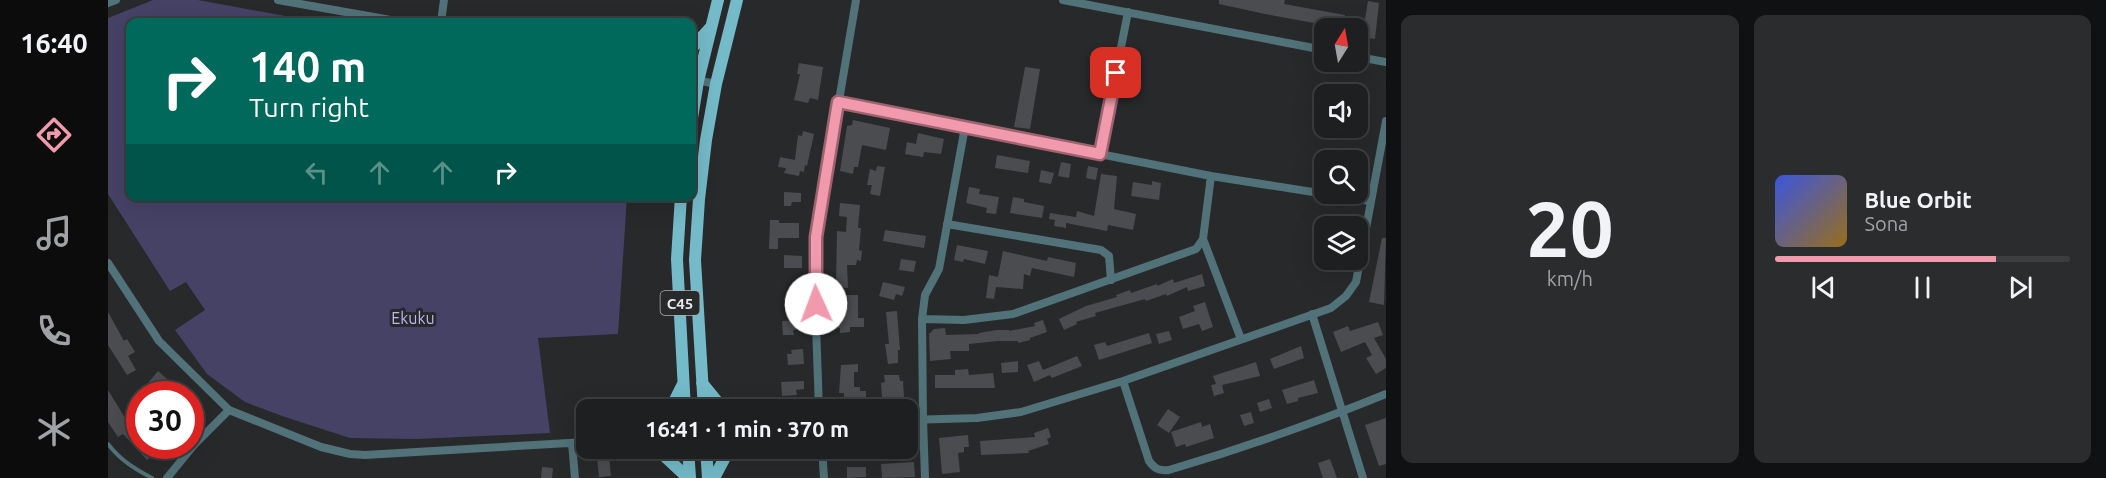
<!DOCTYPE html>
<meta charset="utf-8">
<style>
body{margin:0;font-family:Ubuntu,sans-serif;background:#2a2c2d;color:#f1f3f6;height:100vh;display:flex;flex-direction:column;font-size:22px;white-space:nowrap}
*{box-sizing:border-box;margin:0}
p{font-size:20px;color:#a0a2a5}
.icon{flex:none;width:33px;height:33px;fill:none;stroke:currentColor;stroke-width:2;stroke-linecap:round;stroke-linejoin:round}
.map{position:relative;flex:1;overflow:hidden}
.side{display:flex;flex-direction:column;gap:15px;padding:15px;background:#101112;width:720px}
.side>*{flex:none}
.banner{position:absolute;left:18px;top:18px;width:570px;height:183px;border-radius:12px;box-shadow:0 6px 24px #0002,0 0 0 2px #3b3d3e;background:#00695c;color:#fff;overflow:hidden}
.needle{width:39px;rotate:11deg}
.controls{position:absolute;left:1206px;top:18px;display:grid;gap:12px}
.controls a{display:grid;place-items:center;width:54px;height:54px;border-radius:12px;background:#1d1f20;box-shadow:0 6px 24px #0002,0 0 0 2px #3b3d3e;font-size:30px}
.speed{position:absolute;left:18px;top:381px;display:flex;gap:12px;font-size:30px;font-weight:700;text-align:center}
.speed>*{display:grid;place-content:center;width:78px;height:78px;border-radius:50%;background:#1d1f20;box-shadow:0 6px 24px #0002,0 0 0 2px #3b3d3e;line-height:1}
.speed .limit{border:9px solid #d22;background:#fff;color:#111}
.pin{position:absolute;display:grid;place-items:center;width:51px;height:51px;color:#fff;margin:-26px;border-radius:12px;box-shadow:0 3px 9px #0006}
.me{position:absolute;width:66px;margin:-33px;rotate:358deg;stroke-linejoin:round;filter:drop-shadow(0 0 4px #0008)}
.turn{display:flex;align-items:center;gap:21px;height:126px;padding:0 24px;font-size:27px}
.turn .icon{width:78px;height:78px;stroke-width:2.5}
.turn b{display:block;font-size:42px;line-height:51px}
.lanes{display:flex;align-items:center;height:57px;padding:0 24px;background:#0003;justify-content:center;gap:30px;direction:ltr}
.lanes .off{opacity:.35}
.side .card{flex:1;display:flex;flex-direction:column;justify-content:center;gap:9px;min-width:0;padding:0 21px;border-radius:12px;background:#2a2c2d}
.side .dial{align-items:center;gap:0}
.dial b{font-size:78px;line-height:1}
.song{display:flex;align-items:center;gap:18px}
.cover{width:72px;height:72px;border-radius:9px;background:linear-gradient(135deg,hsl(230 70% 55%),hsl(40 70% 35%))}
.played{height:6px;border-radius:3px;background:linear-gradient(90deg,#f29aad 75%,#3b3d3e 75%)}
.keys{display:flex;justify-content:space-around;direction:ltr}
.side .tiles{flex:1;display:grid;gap:15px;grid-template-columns:repeat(2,1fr)}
.trip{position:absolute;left:468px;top:399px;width:342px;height:60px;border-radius:12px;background:#1d1f20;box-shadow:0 6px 24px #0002,0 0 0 2px #3b3d3e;font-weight:600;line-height:60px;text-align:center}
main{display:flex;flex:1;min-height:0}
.menu{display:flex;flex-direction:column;width:108px;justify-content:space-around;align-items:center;background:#0c0c0d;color:#a0a2a5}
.menu .icon{width:42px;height:42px}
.menu .active{color:#f29aad}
.menu b{font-size:27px;color:#f1f3f6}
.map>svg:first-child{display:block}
</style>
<main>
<nav class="menu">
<b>16:40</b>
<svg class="icon active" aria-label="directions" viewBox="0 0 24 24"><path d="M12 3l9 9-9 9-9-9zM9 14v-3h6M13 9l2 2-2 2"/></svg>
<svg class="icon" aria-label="music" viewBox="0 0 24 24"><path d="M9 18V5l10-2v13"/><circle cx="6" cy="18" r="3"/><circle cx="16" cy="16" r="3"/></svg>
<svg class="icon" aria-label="phone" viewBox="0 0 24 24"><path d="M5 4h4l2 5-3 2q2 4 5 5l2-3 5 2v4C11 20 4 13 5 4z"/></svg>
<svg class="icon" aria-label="climate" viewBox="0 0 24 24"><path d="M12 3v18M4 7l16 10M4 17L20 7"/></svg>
</nav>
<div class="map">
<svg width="1278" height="478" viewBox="0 0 1278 478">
<rect width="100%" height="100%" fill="#27292b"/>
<!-- green -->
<path fill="#464266" d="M45,0H90L210,22H22V196L519,197L510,334L430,338L442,433L308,439L242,438L177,417L137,402L99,374L67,330L97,310L78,282L62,291L0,194V18Z"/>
<!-- building -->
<path fill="#4b4c4f" d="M1111,0H1177L1176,4L1237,15L1234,28L1157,14L1111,4Z
M1260,1L1271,3L1267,39L1254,37Z
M691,63L715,67L710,100L702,98L700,103L686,100L692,74H689Z
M917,67L932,69L922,129L906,127Z
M745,120L782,128L778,150L754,145L750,167H746L745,174L732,171L739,126L744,125Z
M695,131L706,134L699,166L697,165L696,172L692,171L691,176L676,173L678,168L670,167L672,157L687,160L690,135L694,136Z
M810,133L836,139L833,154L816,152L815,157L797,154L799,142L808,144Z
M889,155L922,161L920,173L887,168Z
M953,162L963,164L961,178L950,176Z
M769,166L777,167L772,196L762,194L764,185H759L762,169L768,171Z
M980,166L990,168L988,180L978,178Z
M933,170L946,173L943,184L931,182Z
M993,174L1009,176L1006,209L1028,214L1025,230L1000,225L999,231L958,223V228L946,226L947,220L941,219L942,213L968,217L969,211L986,216Z
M1044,181L1053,183L1051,200L1023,196L1025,182L1044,185Z
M861,187L872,189L871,194L891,197L888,214L878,213L879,208L858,203Z
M676,192L693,193V202H684L683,206H676Z
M905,197L916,199V202L936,206L934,218L902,213Z
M732,203L752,205L750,228H753L751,250L754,251L753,261L749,260L748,265H739L740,288L728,287L729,231L738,232L739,217L731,216Z
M662,220H671V223H691V238H670V249H661Z
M777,230L818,236L816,248L775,241Z
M1274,238H1278L1276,305L1261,302Z
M849,245L880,251L877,264L856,259L855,262L846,260Z
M895,251L939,261L940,257L968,263L966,277L924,268L922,276L916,274L915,289L888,287L886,299L878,298L881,275L890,277Z
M676,255L694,256V268H676Z
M793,259L808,261L806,272L791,270Z
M1094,274L1097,286L1080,291L1079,287L1059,296L1058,294L1038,301L1037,299L987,313L988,316L968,322L969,324L956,330L951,319L978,306L1009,297L1008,295L1022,290L1023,293L1049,284V286L1065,279L1066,283Z
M775,282L797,287L794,296L788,294L786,300L771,296Z
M732,295H750V318H756V327H742V332L732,333V328L725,329L724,313H732Z
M1097,302L1105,327L1094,331L1091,324L1075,329L1071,317L1087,311L1085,306Z
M789,311L792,350H790V363L780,364L777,344H781L778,312Z
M0,312L16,341L19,339L27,352L20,356L28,370L19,375L0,345Z
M692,320L693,329L685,330L686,335H675L674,321Z
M935,320L939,332L922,338V340L910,343V341H890L861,344V351H842L843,359L822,361L821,334L826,329L837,328L838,335L871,334V333L889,330H901V331L927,326L926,323Z
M1270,322L1275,335L1266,338L1278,359V368L1268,374L1258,358L1264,355L1257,342L1233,352L1225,332L1240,326L1242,331Z
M1061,331L1064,340L1051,344L1048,334Z
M1041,333L1044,343L991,360L986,345L997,342L999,346Z
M1193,346L1196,358L1166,369L1162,359Z
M695,349L696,364L680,365L679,354H684L683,350Z
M969,356L974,366L944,378L942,375L926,382L919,365L931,361L935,370Z
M910,361V372L894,373L893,363Z
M1148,362L1152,376L1114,385L1116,393L1106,396L1103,385L1108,384L1105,376Z
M750,364V372H746V387H752V391H758V402H736V393H731L733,365Z
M860,369L861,375L885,373L887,388H827V375H847V370Z
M50,371L59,379L57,382L73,394H55L50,390L46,394H43L39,391L43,386L40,383Z
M776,375H791L792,381H795L796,397L774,398L773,383L777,382Z
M1206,380L1210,393L1190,398V401L1179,404L1174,390Z
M696,381V389L688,390L689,395L674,396L673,382Z
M0,390L28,436L32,433V446H40L47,453L39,460L15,434L10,437L0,422Z
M1161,399L1164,408L1152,412L1149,403Z
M1060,409L1072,417L1061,433L1049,425Z
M1143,412L1146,423L1136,426L1132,415Z
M1278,418V464L1271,466L1257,425Z
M1093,422L1094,427L1102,424L1106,438L1078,447L1077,444L1068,447L1063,432Z
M940,428L943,437L939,439L941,444L920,451L921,453L873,455L872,441L927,437L926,433Z
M860,435L861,447H856V452L850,453L852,472L834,474L831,438Z
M501,456L503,476L491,477L489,457Z
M1222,459L1229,478H1215L1210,463Z
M806,462L807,477L774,478L773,464Z
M434,467L445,468L444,478H433Z
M739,467H758V477L739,478Z"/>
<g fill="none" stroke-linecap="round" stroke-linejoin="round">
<!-- lane -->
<path stroke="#517278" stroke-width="4" d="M0,444C12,460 27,469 44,478"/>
<!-- street -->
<path stroke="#517278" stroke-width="8" d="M170,0L294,22
M955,0L1216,50
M0,3L8,0
M333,22L336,0
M1250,57L1278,62
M584,79L608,84
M730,102L1103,176L1262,201
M992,154L1020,12
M839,224L993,250L1001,256L1003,280
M1095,239L1133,339
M0,263L51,341L121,410L213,447L242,454L257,455L478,442
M1204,314L1255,478
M814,319L856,320L905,314L1088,249L1095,239L1103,176
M1015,381L1041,461C1047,469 1051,471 1061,470C1135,448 1207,423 1278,394
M711,410L706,267L708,237L748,0
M800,420L869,418L913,412L1015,381L1223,308L1238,296L1248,282L1278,121
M464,443L467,478
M714,448L716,478
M59,478L86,445L121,410
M817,478L815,419L814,319L817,295L831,269L857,127"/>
<!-- primary -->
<path stroke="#74bac8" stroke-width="12" d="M584,48L603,27
M584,118L590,81L610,0
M573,196L569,259L577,410
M594,383L616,410
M562,410L575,384
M596,410L587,260L591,199L598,140L608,84L629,0
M548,448L580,478
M580,448L582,478
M598,448L600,478
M606,478L622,448"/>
</g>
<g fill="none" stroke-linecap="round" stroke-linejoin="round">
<!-- route casing -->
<g stroke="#9d6470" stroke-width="15">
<path id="route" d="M708,304V237L730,102L992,154L1008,73"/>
</g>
<!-- route -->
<use href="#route" stroke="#f29aad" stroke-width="10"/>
</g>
<g text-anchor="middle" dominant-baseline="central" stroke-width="6" stroke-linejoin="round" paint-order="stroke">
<!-- shield labels -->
<rect fill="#27292b" stroke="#adaeb0" stroke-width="1.5" x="552.5" y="291" width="39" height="24" rx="4.5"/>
<g font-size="15" font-weight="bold" fill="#e6e7e9">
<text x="572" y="303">C45</text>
</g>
<!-- park labels -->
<g font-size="16" fill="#bcb5f7" stroke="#27292b">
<text x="305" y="318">Ekuku</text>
</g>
</g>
</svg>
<div class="controls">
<a><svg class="needle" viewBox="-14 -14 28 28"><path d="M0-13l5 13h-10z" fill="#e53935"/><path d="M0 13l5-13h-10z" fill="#a0a2a5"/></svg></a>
<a><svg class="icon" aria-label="sound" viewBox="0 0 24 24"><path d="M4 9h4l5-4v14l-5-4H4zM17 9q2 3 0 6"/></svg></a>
<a><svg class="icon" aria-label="search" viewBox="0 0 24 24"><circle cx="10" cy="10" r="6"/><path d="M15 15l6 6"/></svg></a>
<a><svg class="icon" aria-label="layers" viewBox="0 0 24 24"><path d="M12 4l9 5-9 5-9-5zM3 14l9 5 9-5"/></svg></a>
</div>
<div class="speed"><div class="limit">30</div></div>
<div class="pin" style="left:1008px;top:73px;background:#d93025"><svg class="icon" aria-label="arrive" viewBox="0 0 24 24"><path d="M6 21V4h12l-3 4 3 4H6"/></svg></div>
<svg class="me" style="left:708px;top:304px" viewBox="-20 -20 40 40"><circle r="19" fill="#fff"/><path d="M0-13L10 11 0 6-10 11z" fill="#f29aad"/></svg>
<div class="trip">16:41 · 1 min · 370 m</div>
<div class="banner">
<div class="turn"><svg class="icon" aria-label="right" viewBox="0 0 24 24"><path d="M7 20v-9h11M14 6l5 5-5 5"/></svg><div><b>140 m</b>Turn right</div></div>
<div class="lanes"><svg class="icon off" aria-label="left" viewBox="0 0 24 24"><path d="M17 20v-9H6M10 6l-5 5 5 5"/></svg><svg class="icon off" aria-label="ahead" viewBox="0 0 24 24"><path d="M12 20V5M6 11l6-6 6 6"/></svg><svg class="icon off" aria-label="ahead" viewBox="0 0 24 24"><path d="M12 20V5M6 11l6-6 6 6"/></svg><svg class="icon" aria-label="right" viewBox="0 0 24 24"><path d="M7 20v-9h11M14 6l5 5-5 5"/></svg></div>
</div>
</div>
<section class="side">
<div class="tiles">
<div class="card dial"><b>20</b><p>km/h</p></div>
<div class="card">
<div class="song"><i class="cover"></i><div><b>Blue Orbit</b><p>Sona</p></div></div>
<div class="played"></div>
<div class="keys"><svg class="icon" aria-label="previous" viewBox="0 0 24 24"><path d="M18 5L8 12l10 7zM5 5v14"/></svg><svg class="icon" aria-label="pause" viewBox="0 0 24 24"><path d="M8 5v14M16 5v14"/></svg><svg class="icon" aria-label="next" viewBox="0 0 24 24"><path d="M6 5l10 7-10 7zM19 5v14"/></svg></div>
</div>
</div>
</section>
</main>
